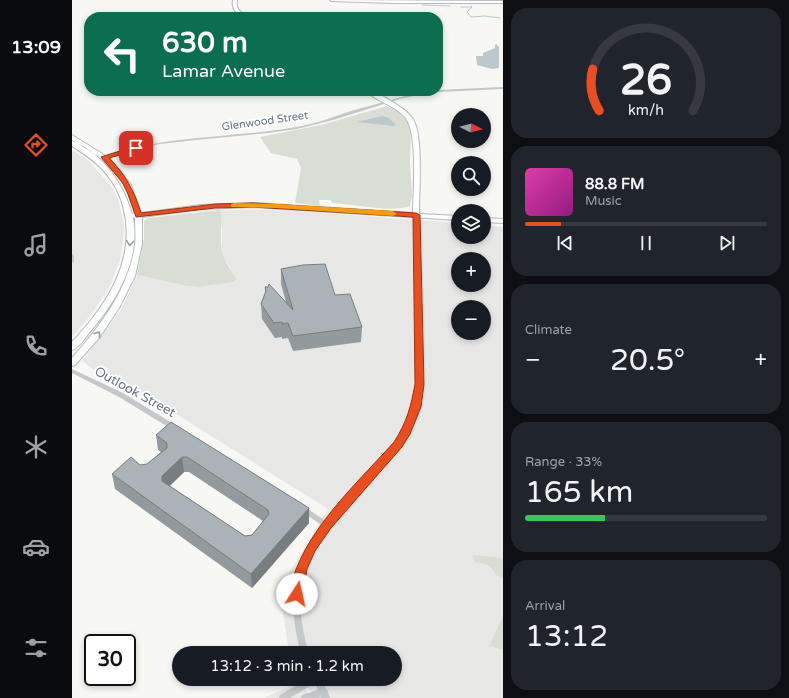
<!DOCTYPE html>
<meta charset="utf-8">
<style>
body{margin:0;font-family:"Varela Round",sans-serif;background:#20242c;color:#f1f3f6;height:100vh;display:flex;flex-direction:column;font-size:15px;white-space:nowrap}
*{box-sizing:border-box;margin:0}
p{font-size:13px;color:#9ea1a6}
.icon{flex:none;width:22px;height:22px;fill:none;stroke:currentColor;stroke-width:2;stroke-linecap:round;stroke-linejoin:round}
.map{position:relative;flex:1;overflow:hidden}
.panel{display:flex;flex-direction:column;gap:8px;padding:8px;background:#0d0f14;width:286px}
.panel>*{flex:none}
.guide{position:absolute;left:12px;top:12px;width:359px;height:84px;border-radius:16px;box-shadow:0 2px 6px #0003;background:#0b6e4f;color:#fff;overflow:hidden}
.needle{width:26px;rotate:96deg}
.controls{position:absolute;left:379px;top:108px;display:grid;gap:8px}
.controls a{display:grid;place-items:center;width:40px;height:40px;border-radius:50%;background:#171b24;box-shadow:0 2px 6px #0003;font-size:20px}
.speed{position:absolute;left:12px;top:634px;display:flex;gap:8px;font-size:20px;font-weight:700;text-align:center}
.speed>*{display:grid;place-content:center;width:52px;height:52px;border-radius:50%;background:#171b24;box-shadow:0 2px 6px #0003;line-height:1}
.speed .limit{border:2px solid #111;border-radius:6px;background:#fff;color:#111}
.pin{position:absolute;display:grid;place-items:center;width:34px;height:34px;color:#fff;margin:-17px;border-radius:8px;box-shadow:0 2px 6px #0006}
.me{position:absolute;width:44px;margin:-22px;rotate:10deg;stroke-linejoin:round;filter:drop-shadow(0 0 3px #0008)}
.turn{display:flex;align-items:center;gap:14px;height:84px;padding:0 12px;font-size:18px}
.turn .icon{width:52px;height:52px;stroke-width:2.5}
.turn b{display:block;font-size:28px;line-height:34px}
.big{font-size:30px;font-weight:600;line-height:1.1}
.panel .tile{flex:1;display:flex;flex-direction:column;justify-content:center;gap:6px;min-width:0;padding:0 14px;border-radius:16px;background:#20242c}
.panel .dial{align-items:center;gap:0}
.dial svg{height:104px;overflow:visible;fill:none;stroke:#363941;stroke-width:7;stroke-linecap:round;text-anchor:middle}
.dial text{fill:#f1f3f6;stroke:none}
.song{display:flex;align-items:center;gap:12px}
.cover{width:48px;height:48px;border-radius:6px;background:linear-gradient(135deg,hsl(320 70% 55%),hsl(310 70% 35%))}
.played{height:4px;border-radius:2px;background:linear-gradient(90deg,#eb4d1e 15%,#363941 15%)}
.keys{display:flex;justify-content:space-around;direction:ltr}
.heat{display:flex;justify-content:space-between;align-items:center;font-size:22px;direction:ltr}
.charge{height:6px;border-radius:3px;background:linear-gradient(90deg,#34c759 33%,#363941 0)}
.trip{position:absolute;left:100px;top:646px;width:230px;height:40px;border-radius:20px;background:#171b24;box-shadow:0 2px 6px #0003;font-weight:600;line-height:40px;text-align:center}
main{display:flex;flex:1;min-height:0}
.tab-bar{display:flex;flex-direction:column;width:72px;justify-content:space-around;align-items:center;background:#090b0e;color:#9ea1a6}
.tab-bar .icon{width:28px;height:28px}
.tab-bar .on{color:#eb4d1e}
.tab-bar b{font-size:18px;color:#f1f3f6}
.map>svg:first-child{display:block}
</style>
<main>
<nav class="tab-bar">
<b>13:09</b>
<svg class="icon on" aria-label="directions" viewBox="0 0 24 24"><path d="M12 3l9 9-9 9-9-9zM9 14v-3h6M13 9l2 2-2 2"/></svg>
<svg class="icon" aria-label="music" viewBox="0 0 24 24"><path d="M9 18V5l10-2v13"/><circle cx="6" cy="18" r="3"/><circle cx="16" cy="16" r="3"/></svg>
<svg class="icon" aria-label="phone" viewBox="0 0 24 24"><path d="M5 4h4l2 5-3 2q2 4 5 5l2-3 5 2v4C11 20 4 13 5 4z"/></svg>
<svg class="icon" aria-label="climate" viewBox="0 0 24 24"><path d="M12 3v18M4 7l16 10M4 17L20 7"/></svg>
<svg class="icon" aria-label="car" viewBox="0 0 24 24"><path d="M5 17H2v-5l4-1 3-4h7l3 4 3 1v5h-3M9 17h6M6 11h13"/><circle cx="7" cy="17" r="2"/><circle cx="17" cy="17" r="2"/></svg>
<svg class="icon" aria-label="filters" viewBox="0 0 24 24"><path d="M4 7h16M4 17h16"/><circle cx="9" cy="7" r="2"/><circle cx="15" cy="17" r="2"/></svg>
</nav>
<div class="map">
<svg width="431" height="698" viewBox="0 0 431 698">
<rect width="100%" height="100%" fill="#f7f7f3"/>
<!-- built -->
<path fill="#e7e8e6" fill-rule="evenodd" d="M0,150L17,161L40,187L46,199L52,226L51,242L48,260L36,290L12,324L0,336Z
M147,210H210L386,223V237H412V225L431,227V698H247L230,684L240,698H192L227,682L226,679H323V653H217L210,606L217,573L256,509L93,407L25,372L10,361L50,308L65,275L115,286L127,287L161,282L165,279L152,257L150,250V230ZM386,259H412V285H386ZM386,307H412V333H386Z"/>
<!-- green -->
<path fill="#d8ded4" d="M315,106L328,113L339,127L338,162L340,196L338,206C318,213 282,204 260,203L259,200H247L248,206L223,203L229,168L225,159L199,153L188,137L249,125Z
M147,210L149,212C150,225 147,246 152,257C155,265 160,272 165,279L161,282L128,287L115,286L65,275L72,239V221L76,218Z
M403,555L431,558V578L424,575C419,565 413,564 403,562L400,557Z
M431,617V650L417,646Z"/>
<!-- water -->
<path fill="#bbc8cc" d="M424,44L427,47V68L420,69L405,65L404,56H411V53L423,48V45Z
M310,116L317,118L324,125L321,126L285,122Z"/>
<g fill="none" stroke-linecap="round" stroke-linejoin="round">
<!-- stream -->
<path stroke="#bbc8cc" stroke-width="1" d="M350,5L378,6
M399,6L400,7L395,12L399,17L413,16L428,18
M389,7H399"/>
<!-- secondary casing -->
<g stroke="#b4babe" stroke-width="2">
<path id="secondary" d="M161,0H165C163,11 170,12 177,17C167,17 159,11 161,0Z
M293,91C303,91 311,96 319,101C327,106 337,112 342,121C351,138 347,193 347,214L386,216V220L181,207L129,209L70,217V244L63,276L47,308L27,338L3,365L0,366V358C29,325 56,290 63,245C64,237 63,226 63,217L61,218C69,260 44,302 17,333C13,338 7,348 0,350V342C34,306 64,261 52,210C49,195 41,181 31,170C22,160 11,153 0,146V141C30,152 52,185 60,214L63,213L53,185L32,160L0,140V135L37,158L59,185L69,213L129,205L181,203L341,213C341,192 347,131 332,116C321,105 305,101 293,91Z
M412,218L431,219V223L412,222Z"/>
</g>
<!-- primary casing -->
<g stroke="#b7bbbf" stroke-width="2">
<path id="primary" d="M258,0L431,1V3H321L260,1Z"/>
</g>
<!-- street -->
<path fill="#c4c8cb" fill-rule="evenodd" d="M431,87V89L366,92L364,91H366V90Z
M356,91H364L328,99L261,120L225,129L196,133L124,140L88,144L58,151L25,161L23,160C32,154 46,151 57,149C113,135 168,137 224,127C243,124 261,117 279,111C305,104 330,96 356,91Z
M342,214H346V215L350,384C348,406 341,429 328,446C322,454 316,460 310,467C297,482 285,497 272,511C264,521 254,530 247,542C224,577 225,614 237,653H229C215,603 219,567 251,526L230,512L229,510L230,508L232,507L234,508L254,521L268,507L324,442L338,416L342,400L344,384Z
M0,254L2,255V261L0,263Z
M0,369L51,393L105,426L106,428L105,430H101L47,397L0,373Z
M235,679H249L254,689H255L258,698H250L249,697L246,698H229L230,695L246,690L243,683L218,698H207L208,695Z"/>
<!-- secondary -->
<use href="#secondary" fill="#fff" fill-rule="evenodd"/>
<!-- primary -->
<use href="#primary" fill="#fff" fill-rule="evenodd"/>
</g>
<!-- wall -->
<path fill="#929a9e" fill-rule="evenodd" d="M209,269L263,295L290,327L289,342L221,351L216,338L210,339V337L203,338L190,319L189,304L193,294V287L214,302L209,284Z
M84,435L237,523L180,588L43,489L40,474L75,464L89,452L86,450ZM112,472H117L191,521L180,535L173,536L98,486Z"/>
<!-- shaded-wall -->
<path fill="#777d81" d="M110,457L112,472L93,490L90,481V476Z
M237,508V523L180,588L179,574Z"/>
<!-- building -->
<path fill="#aab3b8" stroke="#777d81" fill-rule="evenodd" d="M253,264L263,295L278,294L290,327L221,336L216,323L210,324V322L202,323L189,304L194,291L193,287H196L197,284L221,310L209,269L231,265Z
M99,422L237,508L179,574L40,474L59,457L68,465L75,464L95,448V443L84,435ZM110,457H115L196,510L197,514L180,535L173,536L90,481V476Z"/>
<!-- one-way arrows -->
<defs><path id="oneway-chevron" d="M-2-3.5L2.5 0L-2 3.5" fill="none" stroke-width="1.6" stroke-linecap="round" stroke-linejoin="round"/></defs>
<g stroke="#92a0aa">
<use href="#oneway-chevron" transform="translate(58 243) rotate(95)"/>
<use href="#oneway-chevron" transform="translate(26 334) rotate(-52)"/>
</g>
<!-- route -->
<path fill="#eb4d1e" stroke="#993214" d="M64,146L66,147V150L37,158C53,174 62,190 69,213L143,204L181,203L344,213L348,215L352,384L349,407L338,434L330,447L259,528L243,551L235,569L231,594L229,598L225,599L220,598L219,594C220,585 221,575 225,567C244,520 289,479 322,442C335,422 339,406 343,384L341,217L181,207L143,208L64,217L56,194L50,182L29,157Z"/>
<!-- slow -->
<path fill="#f59e0b" d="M162,203L206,204L321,211L325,214L321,216L206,208L159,207V204Z"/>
<g text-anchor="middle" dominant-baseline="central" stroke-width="4" stroke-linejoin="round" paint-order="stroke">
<!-- far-street labels -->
<g font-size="11" fill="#647786" stroke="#fff">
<text transform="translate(193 121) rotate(-8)">Glenwood Street</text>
</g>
<!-- street labels -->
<g font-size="13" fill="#647786" stroke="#fff">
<text transform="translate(63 392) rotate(29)">Outlook Street</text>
</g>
</g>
</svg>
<div class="controls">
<a><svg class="needle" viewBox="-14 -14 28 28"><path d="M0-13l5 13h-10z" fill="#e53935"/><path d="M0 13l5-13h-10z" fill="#9ea1a6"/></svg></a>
<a><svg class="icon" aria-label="search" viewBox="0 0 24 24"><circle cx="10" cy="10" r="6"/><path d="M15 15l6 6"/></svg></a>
<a><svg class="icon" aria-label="layers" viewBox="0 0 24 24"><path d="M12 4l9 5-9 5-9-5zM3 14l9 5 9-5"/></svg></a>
<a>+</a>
<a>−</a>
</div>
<div class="speed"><div class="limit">30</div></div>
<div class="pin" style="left:64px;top:148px;background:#d93025"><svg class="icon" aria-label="arrive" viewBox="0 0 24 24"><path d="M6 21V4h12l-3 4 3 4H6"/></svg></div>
<svg class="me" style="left:225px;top:594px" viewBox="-20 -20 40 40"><circle r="19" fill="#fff"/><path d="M0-13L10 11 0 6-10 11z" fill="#eb4d1e"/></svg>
<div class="trip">13:12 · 3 min · 1.2 km</div>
<div class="guide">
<div class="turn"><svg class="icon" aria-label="left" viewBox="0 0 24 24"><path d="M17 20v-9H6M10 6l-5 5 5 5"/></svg><div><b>630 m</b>Lamar Avenue</div></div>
</div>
</div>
<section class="panel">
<div class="tile dial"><svg viewBox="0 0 100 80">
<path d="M14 69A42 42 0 1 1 86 69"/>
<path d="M14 69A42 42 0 0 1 9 37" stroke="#eb4d1e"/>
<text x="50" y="56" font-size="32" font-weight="700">26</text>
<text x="50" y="72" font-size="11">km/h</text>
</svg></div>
<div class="tile">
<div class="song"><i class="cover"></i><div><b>88.8 FM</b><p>Music</p></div></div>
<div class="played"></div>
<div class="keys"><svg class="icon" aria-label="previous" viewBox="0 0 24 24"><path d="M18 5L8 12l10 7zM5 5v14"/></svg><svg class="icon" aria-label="pause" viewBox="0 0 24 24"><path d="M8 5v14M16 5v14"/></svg><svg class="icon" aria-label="next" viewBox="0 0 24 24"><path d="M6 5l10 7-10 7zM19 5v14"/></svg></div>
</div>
<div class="tile"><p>Climate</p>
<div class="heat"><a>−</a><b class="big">20.5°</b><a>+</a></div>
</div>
<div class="tile"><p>Range · 33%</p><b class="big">165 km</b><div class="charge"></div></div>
<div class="tile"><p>Arrival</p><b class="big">13:12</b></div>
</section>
</main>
